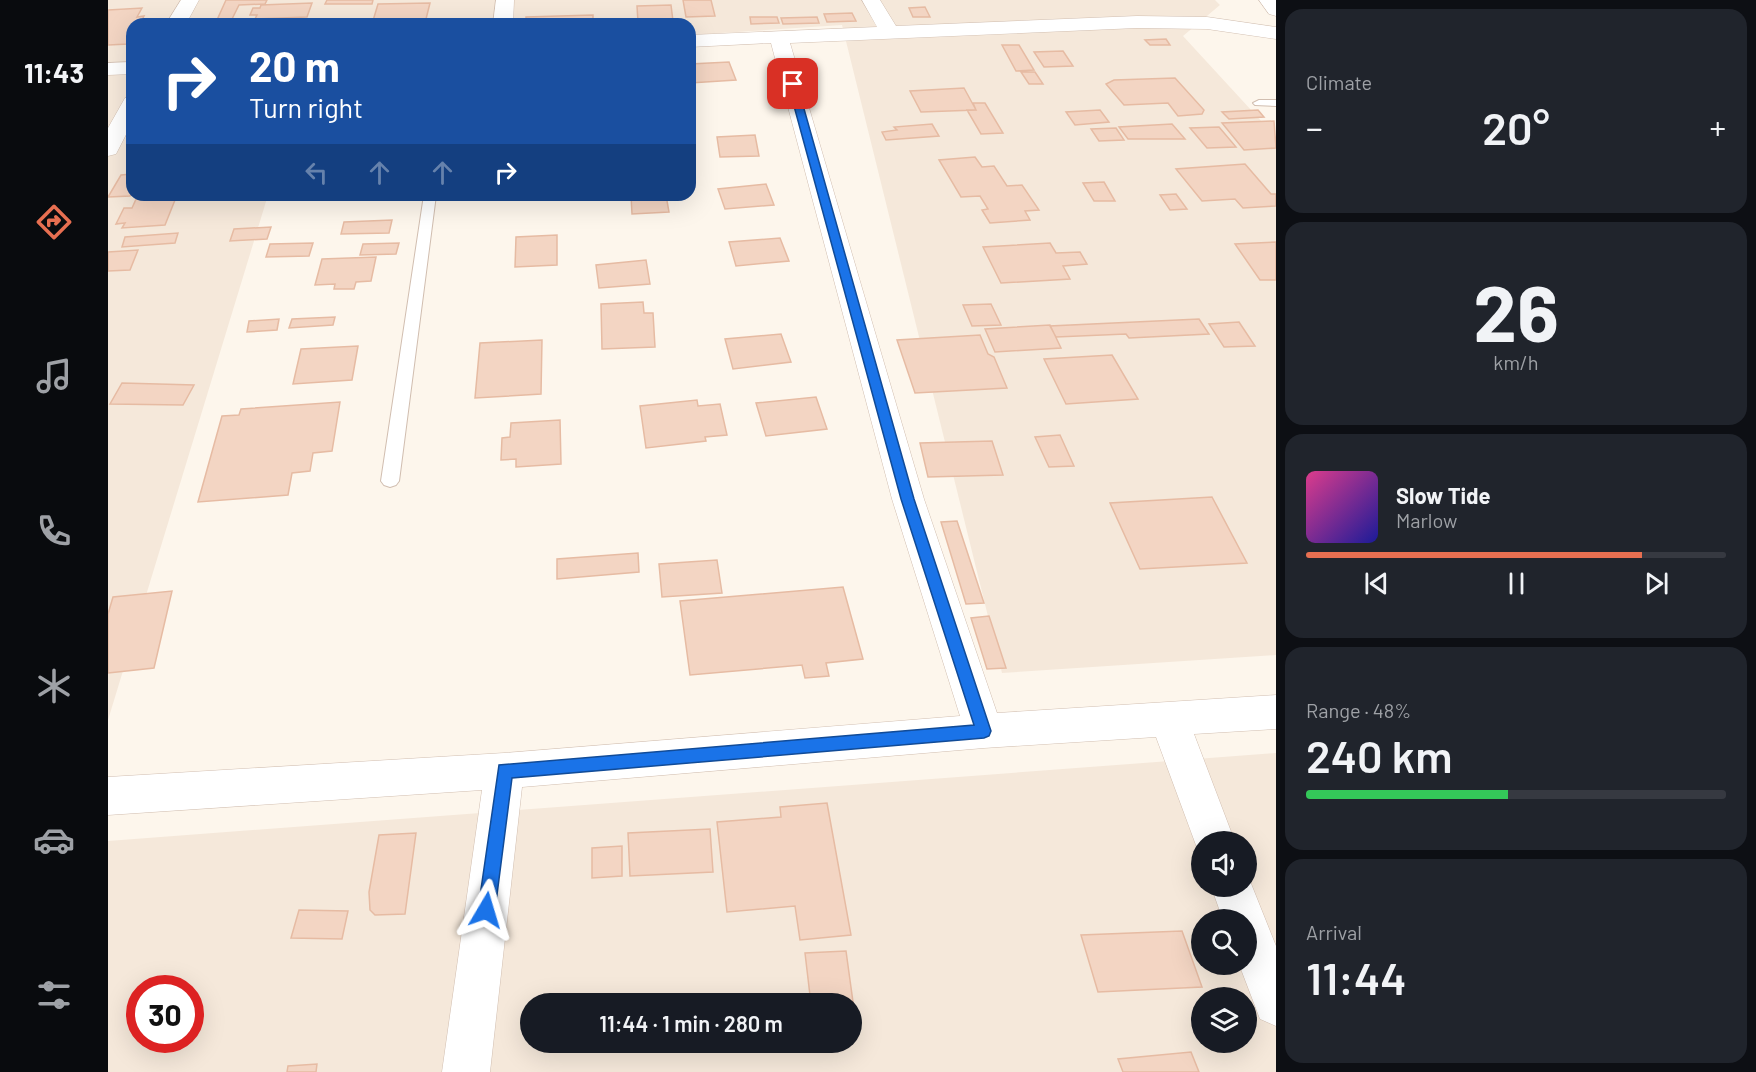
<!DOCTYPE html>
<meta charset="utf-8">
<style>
body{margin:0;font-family:Barlow,sans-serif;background:#20242c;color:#f1f3f6;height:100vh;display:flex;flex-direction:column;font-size:22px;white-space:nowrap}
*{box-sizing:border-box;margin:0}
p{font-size:20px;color:#9ea1a6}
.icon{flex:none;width:33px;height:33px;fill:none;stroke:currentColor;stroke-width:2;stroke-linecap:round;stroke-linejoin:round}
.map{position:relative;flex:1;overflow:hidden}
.side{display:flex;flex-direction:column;gap:9px;padding:9px;background:#0d0f14;width:480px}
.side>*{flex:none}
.top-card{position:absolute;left:18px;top:18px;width:570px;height:183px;border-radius:18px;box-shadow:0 6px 24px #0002;background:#1a4fa0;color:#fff;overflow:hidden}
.fabs{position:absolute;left:1083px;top:831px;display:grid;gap:12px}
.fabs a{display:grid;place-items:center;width:66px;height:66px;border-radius:50%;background:#171b24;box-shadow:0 6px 24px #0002;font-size:30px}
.speed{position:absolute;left:18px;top:975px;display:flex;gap:12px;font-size:30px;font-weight:700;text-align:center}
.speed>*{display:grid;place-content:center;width:78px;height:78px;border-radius:50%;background:#171b24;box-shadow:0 6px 24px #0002;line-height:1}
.speed .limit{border:9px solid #d22;background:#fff;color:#111}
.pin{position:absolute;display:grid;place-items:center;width:51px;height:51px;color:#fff;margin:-26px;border-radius:12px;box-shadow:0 3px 9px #0006}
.me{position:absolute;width:66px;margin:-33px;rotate:7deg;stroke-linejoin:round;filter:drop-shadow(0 0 4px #0008)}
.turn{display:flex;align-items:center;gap:21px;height:126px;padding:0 24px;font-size:27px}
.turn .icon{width:78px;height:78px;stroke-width:2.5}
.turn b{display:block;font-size:42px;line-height:51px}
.lanes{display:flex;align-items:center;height:57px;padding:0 24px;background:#0003;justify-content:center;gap:30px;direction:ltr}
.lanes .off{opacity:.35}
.big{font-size:45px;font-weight:600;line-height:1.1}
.side .tile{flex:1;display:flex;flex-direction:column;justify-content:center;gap:9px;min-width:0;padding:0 21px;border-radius:18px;background:#20242c}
.side .dial{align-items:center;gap:0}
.dial b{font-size:78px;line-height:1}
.song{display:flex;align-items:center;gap:18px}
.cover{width:72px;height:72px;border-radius:9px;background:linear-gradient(135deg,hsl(330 70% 55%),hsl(240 70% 35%))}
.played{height:6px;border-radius:3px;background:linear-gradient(90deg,#e76f51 80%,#363941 80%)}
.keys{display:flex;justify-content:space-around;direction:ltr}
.heat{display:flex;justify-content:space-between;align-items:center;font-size:33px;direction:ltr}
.charge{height:9px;border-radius:4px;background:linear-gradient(90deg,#34c759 48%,#363941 0)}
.trip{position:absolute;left:412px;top:993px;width:342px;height:60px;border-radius:30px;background:#171b24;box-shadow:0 6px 24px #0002;font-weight:600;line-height:60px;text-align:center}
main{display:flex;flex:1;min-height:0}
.tabs{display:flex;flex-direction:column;width:108px;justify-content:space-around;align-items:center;background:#090b0e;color:#9ea1a6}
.tabs .icon{width:42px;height:42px}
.tabs .on{color:#e76f51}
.tabs b{font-size:27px;color:#f1f3f6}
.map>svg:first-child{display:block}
</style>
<main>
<nav class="tabs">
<b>11:43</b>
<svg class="icon on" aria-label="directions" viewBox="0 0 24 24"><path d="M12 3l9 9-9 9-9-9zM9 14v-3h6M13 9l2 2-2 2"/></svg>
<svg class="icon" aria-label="music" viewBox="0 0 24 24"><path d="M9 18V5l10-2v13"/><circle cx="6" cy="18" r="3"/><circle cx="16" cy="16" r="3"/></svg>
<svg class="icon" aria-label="phone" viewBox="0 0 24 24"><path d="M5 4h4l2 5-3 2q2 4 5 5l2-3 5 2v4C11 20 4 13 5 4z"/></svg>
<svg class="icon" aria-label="climate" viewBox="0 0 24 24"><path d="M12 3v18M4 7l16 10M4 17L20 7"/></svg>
<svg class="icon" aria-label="car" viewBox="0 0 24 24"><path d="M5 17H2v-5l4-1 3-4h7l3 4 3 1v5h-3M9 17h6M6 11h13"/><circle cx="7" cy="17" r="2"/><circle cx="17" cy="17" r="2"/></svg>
<svg class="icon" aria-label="filters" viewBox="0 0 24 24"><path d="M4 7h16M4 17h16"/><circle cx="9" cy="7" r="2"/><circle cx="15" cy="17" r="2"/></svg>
</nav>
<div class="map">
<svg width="1168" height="1072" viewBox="0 0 1168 1072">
<rect width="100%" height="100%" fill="#fdf6ec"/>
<!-- residential -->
<path fill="#f5e8da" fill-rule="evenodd" d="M0,0H1107L1112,5L1075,36L1168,137V655L894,673L734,25L582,35V24H24V195H160L0,720Z
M1168,753V1072H0V841ZM1094,842H1138V886H1094ZM1094,920H1138V964H1094ZM32,988H82V1040H32ZM1094,998H1138V1042H1094ZM423,1004H744V1042H423Z"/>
<!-- building -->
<path fill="#f3d5c3" stroke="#e6bba3" stroke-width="1.5" d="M118,0H159L157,4L131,5L124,19L109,20Z
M219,0H265L264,4H217Z
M575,0H603L607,16L578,17Z
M204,3L199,17L147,19L149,15H142L145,8H152L153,5Z
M322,3L317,23L264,24L270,4Z
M563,5L565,21L530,22L529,6Z
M817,7L822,17H805L801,8Z
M34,8L29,17L36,16L32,24H24V38L20,44L0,45V10Z
M744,13L748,21L719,22L716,14Z
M485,15V24H418V17Z
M642,17H669L671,23L643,24Z
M709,17L711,23L675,24L673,18Z
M1058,39L1062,45H1042L1037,40Z
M894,45H911L926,70L908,71Z
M955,51L965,66L936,67L926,52Z
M621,62L628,80L582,83V64Z
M913,72H927L935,84H921Z
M1067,78L1096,110L1094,114L1070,116L1060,103L1016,105L998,84L1006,80Z
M856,88L868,110L813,112L802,91Z
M865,103H877L895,133L873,134L859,110H868Z
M992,110L1001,122L967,125L958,112Z
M1150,110L1156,117L1121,119L1114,112Z
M1166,121L1168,148L1136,150L1114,123Z
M824,124L831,136L778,140L774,132L789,130L786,127Z
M1064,124L1077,139H1020L1011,127Z
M1111,127L1128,147L1099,148L1082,128Z
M1008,128L1016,140L991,141L983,129Z
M647,135L651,156L612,157L609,137Z
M867,157L874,167L886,166L899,186L914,185L931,210L917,211L922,220L882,223L874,210L880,209L872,196L853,197L831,160Z
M1137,164L1163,194H1168V206L1135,208L1127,199L1094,201L1068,169Z
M24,174V192L22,196L0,197L13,175Z
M996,182L1007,201H986L975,183Z
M658,184L666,205L617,209L610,189Z
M1068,194L1079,209L1062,210L1052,195Z
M69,195L57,225L14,228L17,223L8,224L16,208H24L29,197Z
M523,195H558L561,212L524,214Z
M284,220L281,233L233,234L236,222Z
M163,227L159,239L122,241L126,229Z
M70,233L67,243L14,247L17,237Z
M449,235V265L407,267L408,237Z
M672,238L681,261L628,266L621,242Z
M1168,242V280H1152L1127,244Z
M205,243L201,256L158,257L162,244Z
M291,243L288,254L252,255L255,244Z
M942,243L948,253L972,252L979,264L955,266L962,279L893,283L875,247Z
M30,250L22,270L0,271V252Z
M268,257L263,281L248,282L246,289H226L227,284L207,285L214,259Z
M538,260L542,284L491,288L488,265Z
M535,302L536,313H545L547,347L494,349L493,304Z
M883,304L893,325L864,326L855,305Z
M227,317L225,325L181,328L184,319Z
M171,319L169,330L139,332L141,321Z
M1091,319L1101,334L1021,338L1018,334L948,337L942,326Z
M1131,322L1147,346L1116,347L1101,324Z
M942,325L953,348L887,352L877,329Z
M673,334L683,362L625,369L617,339Z
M872,335L880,354L886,357L899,388L807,393L789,340Z
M434,340L433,394L367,398L372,343Z
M250,346L244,380L185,384L193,349Z
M1004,355L1030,399L958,404L936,359Z
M14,383L86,385L75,405L2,404Z
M708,397L719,429L658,436L648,403Z
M589,400L590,406L612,404L619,435L597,437L598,441L538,448L532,406Z
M232,402L224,451L205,453L202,471L184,473L180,495L90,502L114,416L131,415L133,409Z
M452,420L453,464L408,467V459L393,460L394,438L402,437L403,423Z
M952,435L966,466L941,467L927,437Z
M884,441L895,475L820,477L812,443Z
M1104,497L1139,563L1032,569L1002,503Z
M849,521L876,603L858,604L833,522Z
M530,553L531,572L449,579V559Z
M609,560L614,593L554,597L551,564Z
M735,587L755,659L718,663L721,676L697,678L694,665L582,675L572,601Z
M64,591L46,668L0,673V614L5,597Z
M881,616L898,668L879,669L863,618Z
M719,803L743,935L692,940L687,906L619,912L609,822L673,817L672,807Z
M602,829L605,872L522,876L520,833Z
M308,833L297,914L267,915L262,910L261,892L271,835Z
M514,846V876L484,878V848Z
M191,910L240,911L234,939L183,938Z
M1074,931L1094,987L990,992L973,935Z
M738,951L749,1031H744V1004H703L697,953Z
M1083,1052L1091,1072H1015L1010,1059Z
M209,1064L208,1072H179L180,1066Z"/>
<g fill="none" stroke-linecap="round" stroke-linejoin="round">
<!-- service casing -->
<g stroke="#d1beb0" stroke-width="2">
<path id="service" d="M1151,100H1168V106L1147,105L1145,103Z
M316,195H328L291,481L288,485L282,487L276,485L273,481Z"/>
</g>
<!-- minor casing -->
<g stroke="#d1beb0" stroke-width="1">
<path id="minor" d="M73,0H91L78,24H58Z
M388,0H406L405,24H385Z
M754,0H772L788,26L1029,16L1099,17L1168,27V39L1099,29L1029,28L682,43L816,499L889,713L1168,695V729L1086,734L1127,842H1094L1092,856L1048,737L876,748L414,787L382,1072H334L374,790L0,815V777L396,753L852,716L784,499L663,43L582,47V35L769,27Z
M1151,0H1168V16L1161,14Z
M24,62V74L0,75V63Z
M24,96V123L8,154L0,156V128L17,98Z
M1138,871L1168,946V1026L1152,1019L1131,964H1138V920H1115L1103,886H1138Z"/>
</g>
<!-- service -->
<use href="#service" fill="#fff" fill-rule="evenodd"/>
<!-- minor -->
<use href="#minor" fill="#fff" fill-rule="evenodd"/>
</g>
<!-- route -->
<path fill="#1a73e8" stroke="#114b97" stroke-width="1.5" d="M685,81L689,84L806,499L883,731L881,736L876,738L404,778L387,910L385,916L378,919L372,916L370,910L391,765L866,725L793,499L680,84Z"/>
</svg>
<div class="fabs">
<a><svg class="icon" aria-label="sound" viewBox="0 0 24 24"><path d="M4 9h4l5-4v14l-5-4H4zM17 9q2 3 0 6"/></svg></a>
<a><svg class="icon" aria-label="search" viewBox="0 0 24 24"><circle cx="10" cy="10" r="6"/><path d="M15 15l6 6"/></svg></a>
<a><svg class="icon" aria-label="layers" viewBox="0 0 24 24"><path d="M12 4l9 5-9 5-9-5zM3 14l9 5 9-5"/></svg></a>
</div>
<div class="speed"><div class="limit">30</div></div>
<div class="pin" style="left:685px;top:84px;background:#d93025"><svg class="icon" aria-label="arrive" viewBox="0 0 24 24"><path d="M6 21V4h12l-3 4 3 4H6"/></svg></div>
<svg class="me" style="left:378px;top:910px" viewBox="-20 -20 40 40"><path d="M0-17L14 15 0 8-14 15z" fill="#1a73e8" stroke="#fff" stroke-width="4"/></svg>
<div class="trip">11:44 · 1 min · 280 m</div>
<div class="top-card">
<div class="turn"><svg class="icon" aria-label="right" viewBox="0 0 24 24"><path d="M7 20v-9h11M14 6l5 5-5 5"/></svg><div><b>20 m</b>Turn right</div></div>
<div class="lanes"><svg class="icon off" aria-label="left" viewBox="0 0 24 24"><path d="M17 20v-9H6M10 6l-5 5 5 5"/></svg><svg class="icon off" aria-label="ahead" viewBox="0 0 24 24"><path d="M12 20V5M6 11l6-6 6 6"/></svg><svg class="icon off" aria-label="ahead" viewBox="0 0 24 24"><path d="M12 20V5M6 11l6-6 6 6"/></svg><svg class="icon" aria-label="right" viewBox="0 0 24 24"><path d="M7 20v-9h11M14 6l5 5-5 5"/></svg></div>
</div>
</div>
<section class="side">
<div class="tile"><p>Climate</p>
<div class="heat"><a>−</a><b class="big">20°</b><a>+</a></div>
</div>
<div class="tile dial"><b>26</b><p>km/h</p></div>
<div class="tile">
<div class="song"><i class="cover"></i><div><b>Slow Tide</b><p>Marlow</p></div></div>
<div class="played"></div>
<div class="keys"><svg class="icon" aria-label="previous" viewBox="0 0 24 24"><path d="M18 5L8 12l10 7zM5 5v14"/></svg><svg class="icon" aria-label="pause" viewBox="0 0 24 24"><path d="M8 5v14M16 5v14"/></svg><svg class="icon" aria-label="next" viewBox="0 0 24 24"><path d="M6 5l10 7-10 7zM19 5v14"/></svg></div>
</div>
<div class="tile"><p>Range · 48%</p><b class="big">240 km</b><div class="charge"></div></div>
<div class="tile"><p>Arrival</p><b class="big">11:44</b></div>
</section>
</main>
